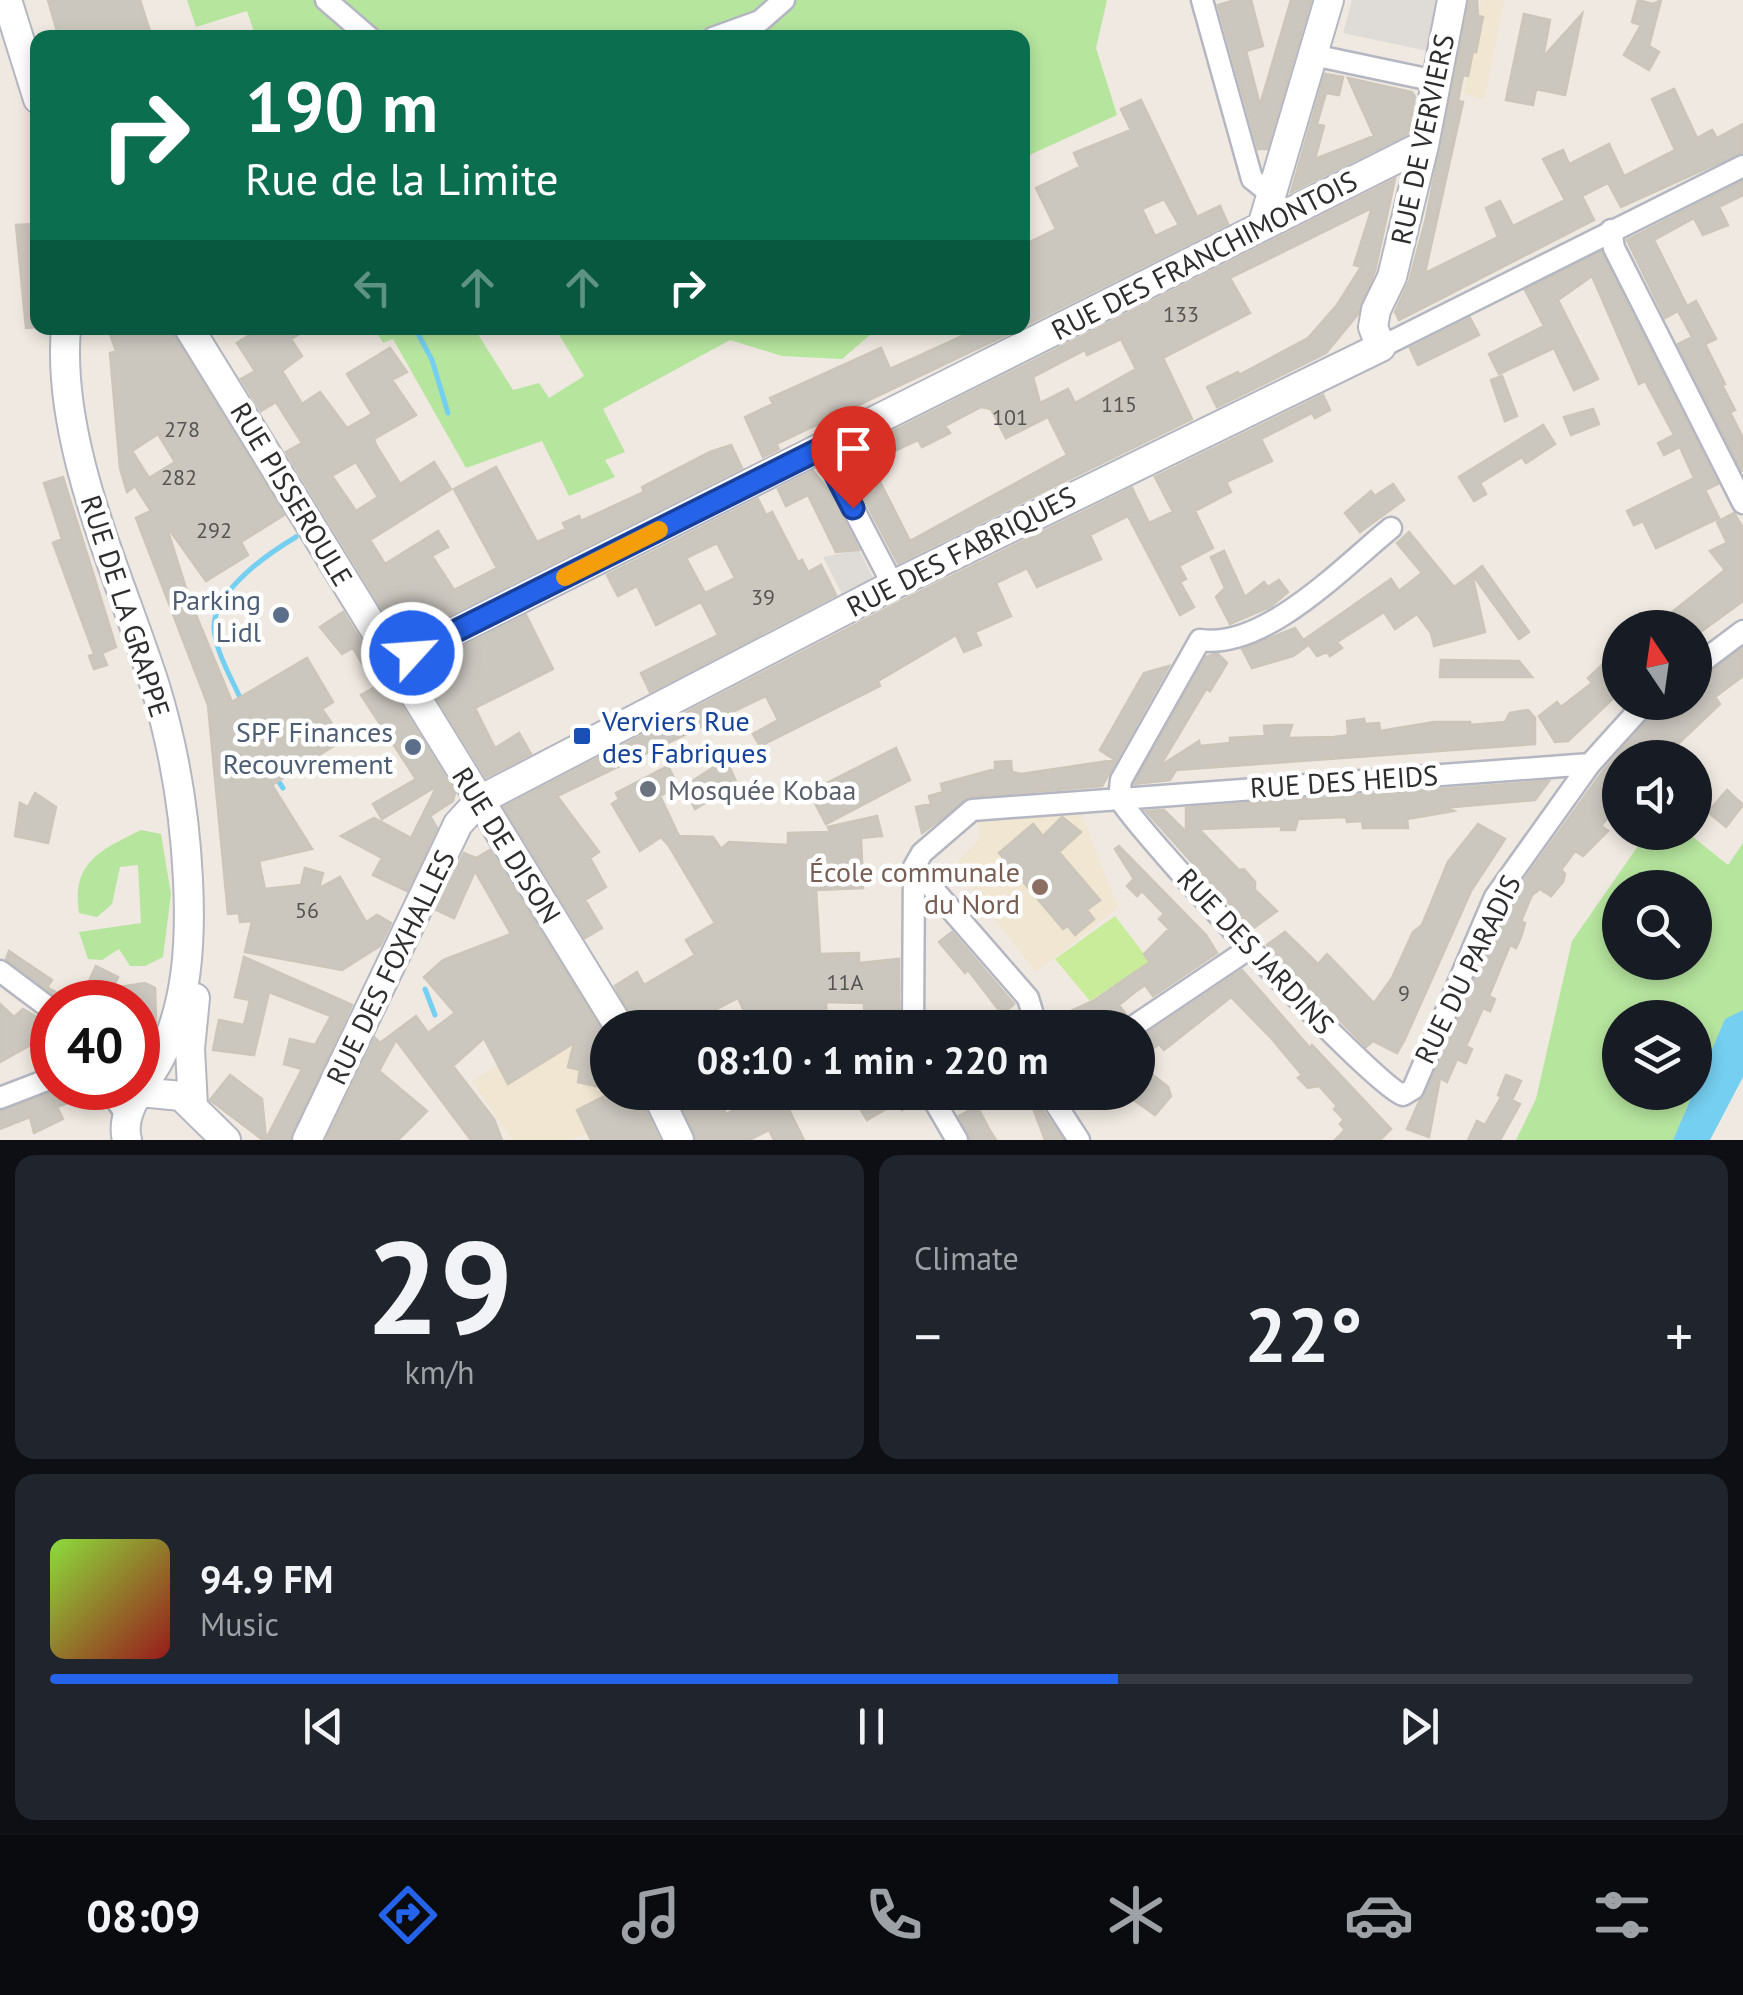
<!DOCTYPE html>
<meta charset="utf-8">
<style>
body{margin:0;font-family:"PT Sans",sans-serif;background:#20242c;color:#f1f3f6;height:100vh;display:flex;flex-direction:column;font-size:38px;white-space:nowrap}
*{box-sizing:border-box;margin:0}
p{font-size:32px;color:#9ea1a6}
.icon{flex:none;width:55px;height:55px;fill:none;stroke:currentColor;stroke-width:2;stroke-linecap:round;stroke-linejoin:round}
.map{position:relative;height:1140px;overflow:hidden}
.side{display:flex;flex-direction:column;gap:15px;padding:15px;background:#0d0f14;flex:1}
.side>*{flex:none}
.top-card{position:absolute;left:30px;top:30px;width:1000px;height:305px;border-radius:20px;box-shadow:0 5px 15px #0003;background:#0b6e4f;color:#fff;overflow:hidden}
.needle{width:65px;rotate:347deg}
.fabs{position:absolute;left:1602px;top:610px;display:grid;gap:20px}
.fabs a{display:grid;place-items:center;width:110px;height:110px;border-radius:50%;background:#171b24;box-shadow:0 5px 15px #0003;font-size:50px}
.speed{position:absolute;left:30px;top:980px;display:flex;gap:20px;font-size:50px;font-weight:700;text-align:center}
.speed>*{display:grid;place-content:center;width:130px;height:130px;border-radius:50%;background:#171b24;box-shadow:0 5px 15px #0003;line-height:1}
.speed .limit{border:15px solid #d22;background:#fff;color:#111}
.pin{position:absolute;display:grid;place-items:center;width:85px;height:85px;color:#fff;margin:-102px -42px;border-radius:50% 50% 50% 0;rotate:-45deg;box-shadow:0 0 10px #0007}
.pin .icon{rotate:45deg}
.me{position:absolute;width:110px;margin:-55px;rotate:64deg;stroke-linejoin:round;filter:drop-shadow(0 0 8px #0008)}
.turn{display:flex;align-items:center;gap:35px;height:210px;padding:0 50px;font-size:45px}
.turn .icon{width:130px;height:130px;stroke-width:2.5}
.turn b{display:block;font-size:70px;line-height:85px}
.lanes{display:flex;align-items:center;height:95px;padding:0 50px;background:#0003;justify-content:center;gap:50px;direction:ltr}
.lanes .off{opacity:.35}
.big{font-size:75px;font-weight:600;line-height:1.1}
.side .tile{flex:1;display:flex;flex-direction:column;justify-content:center;gap:15px;min-width:0;padding:0 35px;border-radius:20px;background:#20242c}
.side .dial{align-items:center;gap:0}
.dial b{font-size:130px;line-height:1}
.song{display:flex;align-items:center;gap:30px}
.cover{width:120px;height:120px;border-radius:15px;background:linear-gradient(135deg,hsl(90 70% 55%),hsl(0 70% 35%))}
.played{height:10px;border-radius:5px;background:linear-gradient(90deg,#2563eb 65%,#363941 65%)}
.keys{display:flex;justify-content:space-around;direction:ltr}
.heat{display:flex;justify-content:space-between;align-items:center;font-size:55px;direction:ltr}
.side .tiles{flex:1;display:grid;gap:15px;grid-template-columns:1fr 1fr}
.tile:last-child{grid-column:span 2}
.trip{position:absolute;left:590px;top:1010px;width:565px;height:100px;border-radius:50px;background:#171b24;box-shadow:0 5px 15px #0003;font-weight:600;line-height:100px;text-align:center}
.tab-bar{display:flex;height:160px;justify-content:space-around;align-items:center;background:#090b0e;color:#9ea1a6}
.tab-bar .icon{width:70px;height:70px}
.tab-bar .active{color:#2563eb}
.tab-bar b{font-size:45px;color:#f1f3f6}
.map>svg:first-child{display:block}
</style>
<div class="map">
<svg width="1743" height="1140" viewBox="0 0 1743 1140">
<rect width="100%" height="100%" fill="#efe9e1"/>
<!-- education -->
<path fill="#f0e6d1" d="M1482,0H1504L1484,100L1464,93L1470,51L1448,46L1455,10L1478,15Z
M1081,813L1118,908L1036,972L953,866L978,841V821Z
M593,1013L607,1036L608,1092L639,1093L647,1110L569,1140H512L472,1081L568,1022Z"/>
<!-- green -->
<path fill="#b6e59e" fill-rule="evenodd" d="M187,0H1107L1096,48L1117,115L1023,158L1022,38H256L247,11L196,27Z
M374,328H474L513,390L539,383L549,398L584,376L555,328H878L842,359L782,356L730,340L603,409L625,452L605,460L615,477L569,496L542,441L466,468L393,339L383,343Z
M141,830L161,834L171,894L163,957L145,966H130L119,949L102,960L88,959L79,932L141,923L138,865L120,867L112,904L97,917L79,913C71,862 101,850 141,830Z
M1647,833H1688L1728,865L1743,843V1010L1725,1020L1673,1140H1516L1536,1099L1572,941ZM1620,888H1695V962H1620ZM1620,1018H1695V1092H1620Z"/>
<!-- pitch -->
<path fill="#c9ec9a" d="M1115,916L1150,962L1090,1001L1055,959Z"/>
<!-- plaza -->
<path fill="#dfdcd8" d="M1352,0H1437L1427,51L1343,33Z
M859,550L875,581L844,598L823,557Z"/>
<!-- water -->
<path fill="#75cff0" d="M1743,1010V1077L1710,1140H1673L1725,1019Z"/>
<g fill="none" stroke-linecap="round" stroke-linejoin="round">
<!-- stream -->
<path stroke="#75cff0" stroke-width="5" d="M415,328L432,360L448,413
M242,702C233,681 215,651 214,628C213,591 269,553 296,537
M275,776L283,788
M425,989L435,1015"/>
</g>
<!-- building -->
<path fill="#cbc7bf" stroke="#cbc5ba" stroke-width="2.5" fill-rule="evenodd" d="M48,0H140L152,38H59Z
M1235,0H1251L1263,46L1246,51L1260,105L1291,0H1311L1267,149H1258L1218,5Z
M1469,0H1477L1478,16L1483,17L1476,52L1473,51L1468,76L1463,75L1458,101L1463,102L1425,273L1498,237L1486,208L1500,201L1513,226L1565,200L1543,159L1563,150L1569,164L1609,144L1624,176L1675,150L1652,99L1674,89L1697,138L1712,130L1717,138L1743,124V152L1621,207L1608,183L1582,196L1594,220L1399,320L1395,312L1409,282L1426,218Z
M1638,0L1653,4L1661,0L1649,46L1659,52L1649,70L1624,55L1641,25L1632,22Z
M1524,14L1550,20L1543,57L1582,14L1565,95L1536,89L1533,105L1506,100Z
M1325,74L1343,77L1339,95L1326,93L1317,124L1324,126L1315,159L1374,136L1348,78L1412,92L1415,97L1408,134L1291,192Z
M1141,100L1197,217L1220,206L1228,224L1022,327V246L1056,229L1036,188L1080,167L1074,153L1131,130L1121,109ZM1164,199L1179,225L1155,236L1142,209Z
M1395,179L1375,271L1358,314L1326,353L1217,407L1207,387L1238,372L1239,375L1308,338L1337,305L1361,267L1354,265L1372,208L1230,278L1250,313L1163,358L1192,419L898,563L842,457ZM1121,339L1136,369L1075,403L1068,389L1040,403L1033,377L1085,350L1087,355ZM981,407L991,409L1006,438L1048,417L1067,455L910,541L870,462L918,440L922,447L950,433L945,426Z
M1743,181V195L1719,207L1728,225L1703,235L1694,218L1654,240L1687,306L1696,301L1716,339L1705,344L1725,384L1722,385L1735,410L1730,412L1743,438L1742,472L1678,344L1692,337L1678,311L1665,318L1627,240Z
M36,224L38,327L26,328L16,225Z
M1601,252L1718,484L1705,490L1719,518L1656,548L1643,521L1634,525L1627,511L1694,478L1680,447L1664,455L1658,443L1674,435L1645,381L1639,384L1592,276L1558,300L1598,379L1574,390L1554,348L1499,374L1489,354L1544,326L1525,290Z
M1470,318L1479,335L1418,365L1410,348Z
M108,328H170L284,515L241,542L248,555L206,581L166,525L189,598L232,702L307,658L333,702L322,709L343,740L272,785L312,849L259,861L265,889L301,885L305,868L323,873L319,888L340,877L366,922L377,915L391,923L380,946L342,970L245,952L252,921L240,922L239,913L228,914L208,705L136,518L151,511L135,486L127,492L120,468L110,353L116,351ZM158,434L175,462L149,478L132,451Z
M261,328H309L291,339L302,356L282,371L302,404L320,392L347,428L372,414L347,374L390,348L407,372L392,380L416,415L374,439L376,445L400,484L434,462L451,489L370,540L385,564L438,531L448,547L432,556L454,590L497,568L454,489L496,467L537,542L566,529L563,523L579,516L581,521L644,492L642,487L710,452L731,445L742,468L401,639L286,452L302,443L276,402L261,411L241,379L255,371L237,343ZM356,462L378,497L356,511L332,476Z
M980,328H1021L776,444L779,449L763,457L745,417L773,404L770,398L881,348L890,369Z
M1502,376L1517,416L1505,421L1491,380Z
M1323,395L1330,410L1315,418L1312,413L1261,439L1272,461L1226,482L1231,492L1195,511L1213,548L1179,566L1186,579L1180,582L1194,607L1180,615L1128,516L1090,535L1101,559L1037,587L1027,568L996,583L1011,616L975,632L981,645L964,652L956,635L878,681L880,686L760,746L753,734L778,720L766,696L557,796L599,852L590,858L606,887L585,900L602,928L585,938L504,807L901,601L1132,488L1149,523L1173,512L1155,477Z
M1593,409L1599,424L1571,435L1564,417Z
M1543,425L1555,444L1526,463L1522,457L1480,483L1486,494L1474,501L1459,477Z
M813,471L827,488L859,550L836,552L808,495L786,506L778,489Z
M63,477L116,647L102,653L107,665L94,669L89,656L94,654L53,543L62,539L44,483Z
M1393,484L1404,500L1360,532L1345,513L1371,491L1375,496Z
M758,499L766,515L772,512L798,562L802,560L808,572L821,565L836,595L650,692L641,673L718,635L701,602L656,625L637,586L618,596L607,575ZM717,543L735,578L705,593L686,558Z
M1734,513L1743,528V601L1695,636V628H1652L1725,570L1710,551L1727,543L1717,522Z
M1409,532L1454,587L1472,574L1485,632L1434,646L1431,633L1417,614L1395,629L1384,612L1337,642L1342,648L1330,656L1327,652L1317,656L1305,639L1391,579L1399,591L1422,573L1397,543Z
M1224,551L1245,597L1264,582L1268,587L1279,580L1288,592L1270,607L1230,624L1216,597L1225,588L1211,557Z
M1482,566L1529,632L1519,639L1472,574Z
M343,612L373,660L363,665L353,648L342,654L320,627Z
M526,615L553,669L475,708L495,748L519,733L531,754L486,777L419,669Z
M1295,628L1307,646L1293,656L1252,668L1242,649Z
M1620,648V692L1568,741L1555,742L1539,716L1557,702L1561,707L1592,683L1588,678Z
M1743,648V676L1715,697L1720,704L1663,758H1620V802L1601,826L1608,831L1583,856L1575,851L1561,870L1565,874L1563,882L1551,896L1540,889L1532,895L1521,921L1525,923L1521,937L1516,948L1510,945L1489,996L1495,999L1490,1011L1483,1008L1466,1046L1472,1049L1466,1063L1457,1059L1447,1082L1440,1078L1429,1137L1407,1129L1507,904L1603,771L1657,709L1667,702H1695V681Z
M1217,653L1227,663L1210,691L1206,689L1160,766L1199,741L1200,746L1230,743V738L1265,736L1264,726L1278,725H1292L1288,738L1334,737L1348,735L1347,721L1364,719L1365,724L1379,723L1380,731L1434,722H1470V725L1505,722L1510,713L1528,710L1535,718V744L1176,770L1170,780L1134,784L1206,657Z
M1441,660L1519,661L1532,677H1440Z
M1169,666L1102,786L970,797L922,833L916,807L931,804L929,796L943,792L941,784L995,769V762L1011,761L1012,772L1021,774L1115,760L1100,750L1133,692L1144,673Z
M386,681L455,793L453,801L430,816L437,828L407,891L373,875L382,858L341,836L374,818L411,838L437,786L382,819L373,804L416,779L361,695Z
M896,748L910,780L826,824L809,792Z
M726,759L737,784L695,809L685,786Z
M668,766L678,786L660,796L679,836L713,837L721,849L729,842L788,845V833L830,832L828,827L877,816L882,836L861,838L863,888L816,890L820,954L859,953V963L899,959V1028H865L864,1003L826,1002L827,1028H752L738,998L680,1028H637L615,986L637,972L644,985L695,955L686,940L715,923L669,846L661,837L640,851L612,804L619,799L616,793Z
M1549,781L1535,800L1453,807L1448,808L1454,811L1407,819L1408,828H1363L1362,821L1347,822L1346,817L1298,819L1295,830H1281L1282,826L1199,829L1239,870L1244,869L1255,882V890L1277,911L1252,929L1146,811L1164,810L1186,832V808Z
M1727,790L1743,805L1726,827L1708,812Z
M35,793L56,807L48,843L15,836L20,803L28,807Z
M1062,817L1081,832L1059,852L1100,900L1087,910L1094,919L1075,935L1068,926L1063,929L999,853L1033,824L1043,836Z
M1478,824L1505,839L1471,891L1404,1041L1397,1053L1373,1041L1366,1047L1267,945L1285,932L1318,964L1327,954L1374,1003L1392,978L1413,932L1422,925L1448,862Z
M1119,846L1206,935L1217,953L1153,996L1145,985L1135,992L1119,1005L1126,1015L1110,1026L1099,1010L1076,1028H1050L1049,1021L1093,1001L1150,962L1144,954L1169,929L1159,919L1164,914L1142,891L1137,896L1127,886L1134,879L1115,849Z
M490,850L608,1040V1089L578,1082L580,1070L568,1067L574,1043L508,1084L484,1038L453,1066L494,1119L502,1140H471L396,1040L379,1071L427,1111L398,1140H326L375,1038L380,1043L416,1016L428,1033L455,1013L424,977L443,960L511,934L475,871L454,918L436,910L464,853L476,858Z
M952,932L1014,1004L1002,1014L968,970L965,973L939,942Z
M9,951L52,980L47,987L72,1002H63L6,959Z
M244,957L352,1005L290,1140H263L210,1100L230,1075L262,1099L266,1139L302,1069L284,1064L290,1039L315,1045L331,1016L269,992L254,1055L213,1050L219,1020L244,1025L250,1000L235,997Z
M96,966L118,977L113,988L145,983L155,988L156,1022L138,1033V1002H79Z
M1242,970L1310,1048L1312,1045L1391,1129L1380,1140H1335L1345,1130L1340,1124L1344,1120L1334,1109L1337,1106L1319,1086L1308,1088L1298,1078L1302,1075L1271,1038L1231,997L1164,1050L1159,1044L1138,1060V1040Z
M0,1004L14,1017L23,1009L52,1026V1033L0,1062Z
M1138,1063L1168,1087L1171,1096L1155,1115L1123,1092H1138Z
M1506,1075L1521,1081L1512,1100L1520,1104L1500,1140H1468L1477,1121L1485,1125L1501,1097L1498,1095Z
M62,1088H94L95,1093L57,1107L63,1119L34,1133L30,1117L0,1129V1111Z
M613,1092H637L660,1140H591L577,1110Z
M676,1092H715L726,1114L770,1092H780L804,1140H774L769,1130L749,1140H696Z
M889,1092H915L917,1099L902,1110L896,1103L867,1120L861,1110Z
M1027,1092H1040L1041,1108L1063,1140H1045Z
M977,1106L989,1129L996,1140H971L959,1116Z"/>
<g fill="none" stroke-linecap="round" stroke-linejoin="round">
<!-- street casing -->
<g stroke="#b4b7c1" stroke-width="25">
<path id="street" d="M326,0L370,38
M1202,0L1252,179L1272,195
M713,38L760,21L784,0
M1313,55L1436,81
M1611,230L1614,248L1743,503
M1381,347L1743,166
M822,449L893,585
M1695,667L1743,631
M1119,798C1139,834 1375,1087 1403,1095L1413,1089L1495,897L1590,764L1646,702
M1119,798L1121,780L1200,640C1265,650 1344,566 1391,528
M914,867L1028,998L1037,1028
M0,971L52,1010
M913,1028L914,867L922,853L972,810L1590,764
M1131,1028L1250,948
M108,1088L127,1116
M929,1092L957,1140
M1054,1092L1053,1100L1079,1140
M0,1098L52,1078"/>
</g>
<!-- secondary casing -->
<g stroke="#b4b7c1" stroke-width="32">
<path id="secondary" d="M7,0L38,99
M1263,223L1329,0
M66,328C56,445 120,576 155,686C174,748 185,816 188,880C191,940 188,1005 160,1058C147,1084 119,1109 127,1140
M189,328L620,1028
M394,662L1424,145
M140,1092L181,1096L226,1140
M656,1092L679,1140
M193,1106L190,1049L195,998
M307,1140L458,824L480,800L893,585L1381,347L1373,327L1376,310L1392,277L1424,145L1452,0"/>
</g>
<!-- street -->
<use href="#street" stroke="#fff" stroke-width="20"/>
<!-- secondary -->
<use href="#secondary" stroke="#fff" stroke-width="28"/>
</g>
<g fill="none" stroke-linecap="round" stroke-linejoin="round">
<!-- route casing -->
<g stroke="#184099" stroke-width="25">
<path id="route" d="M412,653L822,448L853,508"/>
</g>
<!-- route -->
<use href="#route" stroke="#2563eb" stroke-width="18"/>
<!-- slow -->
<path stroke="#f59e0b" stroke-width="18" d="M565,577L659,530"/>
</g>
<!-- markers -->
<g fill="#5c6f8a" stroke="#fff" stroke-width="4">
<circle cx="281" cy="615" r="10"/>
<circle cx="413" cy="747" r="10"/>
</g>
<rect fill="#1a4fb4" stroke="#fff" stroke-width="4" x="572" y="726" width="20" height="20" rx="5"/>
<circle fill="#6b7280" stroke="#fff" stroke-width="4" cx="648" cy="789" r="10"/>
<circle fill="#8d6e63" stroke="#fff" stroke-width="4" cx="1040" cy="887" r="10"/>
<g text-anchor="middle" dominant-baseline="central" stroke-width="9" stroke-linejoin="round" paint-order="stroke">
<!-- number labels -->
<g font-size="22" fill="#555452">
<text x="1181" y="314">133</text>
<text x="1119" y="404">115</text>
<text x="1010" y="417">101</text>
<text x="182" y="429">278</text>
<text x="179" y="477">282</text>
<text x="214" y="530">292</text>
<text x="763" y="597">39</text>
<text x="307" y="910">56</text>
<text x="845" y="982">11A</text>
<text x="1404" y="993">9</text>
</g>
<!-- street labels -->
<g font-size="28" fill="#2e2e2e" stroke="#fff">
<text transform="translate(1422 139) rotate(-78)">RUE DE VERVIERS</text>
<text transform="translate(1204 255) rotate(-27)">RUE DES FRANCHIMONTOIS</text>
<text transform="translate(292 494) rotate(59)">RUE PISSEROULE</text>
<text transform="translate(961 551) rotate(-27)">RUE DES FABRIQUES</text>
<text transform="translate(126 606) rotate(72)">RUE DE LA GRAPPE</text>
<text transform="translate(1344 781) rotate(-4)">RUE DES HEIDS</text>
<text transform="translate(507 845) rotate(58)">RUE DE DISON</text>
<text transform="translate(1256 951) rotate(47)">RUE DES JARDINS</text>
<text transform="translate(390 967) rotate(-64)">RUE DES FOXHALLES</text>
<text transform="translate(1467 969) rotate(-64)">RUE DU PARADIS</text>
</g>
<!-- service labels -->
<g font-size="28" fill="#4e5e75" stroke="#fff" text-anchor="end">
<text x="261" y="599">Parking<tspan x="261" dy="32">Lidl</tspan></text>
<text x="393" y="731">SPF Finances<tspan x="393" dy="32">Recouvrement</tspan></text>
</g>
<!-- transit labels -->
<g font-size="28" fill="#164399" stroke="#fff" text-anchor="start">
<text x="602" y="720">Verviers Rue<tspan x="602" dy="32">des Fabriques</tspan></text>
</g>
<!-- worship labels -->
<g font-size="28" fill="#5b616d" stroke="#fff" text-anchor="start">
<text x="668" y="789">Mosquée Kobaa</text>
</g>
<!-- education labels -->
<g font-size="28" fill="#785e54" stroke="#fff" text-anchor="end">
<text x="1020" y="871">École communale<tspan x="1020" dy="32">du Nord</tspan></text>
</g>
</g>
</svg>
<div class="fabs">
<a><svg class="needle" viewBox="-14 -14 28 28"><path d="M0-13l5 13h-10z" fill="#e53935"/><path d="M0 13l5-13h-10z" fill="#9ea1a6"/></svg></a>
<a><svg class="icon" aria-label="sound" viewBox="0 0 24 24"><path d="M4 9h4l5-4v14l-5-4H4zM17 9q2 3 0 6"/></svg></a>
<a><svg class="icon" aria-label="search" viewBox="0 0 24 24"><circle cx="10" cy="10" r="6"/><path d="M15 15l6 6"/></svg></a>
<a><svg class="icon" aria-label="layers" viewBox="0 0 24 24"><path d="M12 4l9 5-9 5-9-5zM3 14l9 5 9-5"/></svg></a>
</div>
<div class="speed"><div class="limit">40</div></div>
<div class="pin" style="left:853px;top:508px;background:#d93025"><svg class="icon" aria-label="arrive" viewBox="0 0 24 24"><path d="M6 21V4h12l-3 4 3 4H6"/></svg></div>
<svg class="me" style="left:412px;top:653px" viewBox="-20 -20 40 40"><circle r="17" fill="#2563eb" stroke="#fff" stroke-width="3"/><path d="M0-11L8 9 0 5-8 9z" fill="#fff"/></svg>
<div class="trip">08:10 · 1 min · 220 m</div>
<div class="top-card">
<div class="turn"><svg class="icon" aria-label="right" viewBox="0 0 24 24"><path d="M7 20v-9h11M14 6l5 5-5 5"/></svg><div><b>190 m</b>Rue de la Limite</div></div>
<div class="lanes"><svg class="icon off" aria-label="left" viewBox="0 0 24 24"><path d="M17 20v-9H6M10 6l-5 5 5 5"/></svg><svg class="icon off" aria-label="ahead" viewBox="0 0 24 24"><path d="M12 20V5M6 11l6-6 6 6"/></svg><svg class="icon off" aria-label="ahead" viewBox="0 0 24 24"><path d="M12 20V5M6 11l6-6 6 6"/></svg><svg class="icon" aria-label="right" viewBox="0 0 24 24"><path d="M7 20v-9h11M14 6l5 5-5 5"/></svg></div>
</div>
</div>
<section class="side">
<div class="tiles">
<div class="tile dial"><b>29</b><p>km/h</p></div>
<div class="tile"><p>Climate</p>
<div class="heat"><a>−</a><b class="big">22°</b><a>+</a></div>
</div>
<div class="tile">
<div class="song"><i class="cover"></i><div><b>94.9 FM</b><p>Music</p></div></div>
<div class="played"></div>
<div class="keys"><svg class="icon" aria-label="previous" viewBox="0 0 24 24"><path d="M18 5L8 12l10 7zM5 5v14"/></svg><svg class="icon" aria-label="pause" viewBox="0 0 24 24"><path d="M8 5v14M16 5v14"/></svg><svg class="icon" aria-label="next" viewBox="0 0 24 24"><path d="M6 5l10 7-10 7zM19 5v14"/></svg></div>
</div>
</div>
</section>
<nav class="tab-bar">
<b>08:09</b>
<svg class="icon active" aria-label="directions" viewBox="0 0 24 24"><path d="M12 3l9 9-9 9-9-9zM9 14v-3h6M13 9l2 2-2 2"/></svg>
<svg class="icon" aria-label="music" viewBox="0 0 24 24"><path d="M9 18V5l10-2v13"/><circle cx="6" cy="18" r="3"/><circle cx="16" cy="16" r="3"/></svg>
<svg class="icon" aria-label="phone" viewBox="0 0 24 24"><path d="M5 4h4l2 5-3 2q2 4 5 5l2-3 5 2v4C11 20 4 13 5 4z"/></svg>
<svg class="icon" aria-label="climate" viewBox="0 0 24 24"><path d="M12 3v18M4 7l16 10M4 17L20 7"/></svg>
<svg class="icon" aria-label="car" viewBox="0 0 24 24"><path d="M5 17H2v-5l4-1 3-4h7l3 4 3 1v5h-3M9 17h6M6 11h13"/><circle cx="7" cy="17" r="2"/><circle cx="17" cy="17" r="2"/></svg>
<svg class="icon" aria-label="filters" viewBox="0 0 24 24"><path d="M4 7h16M4 17h16"/><circle cx="9" cy="7" r="2"/><circle cx="15" cy="17" r="2"/></svg>
</nav>
